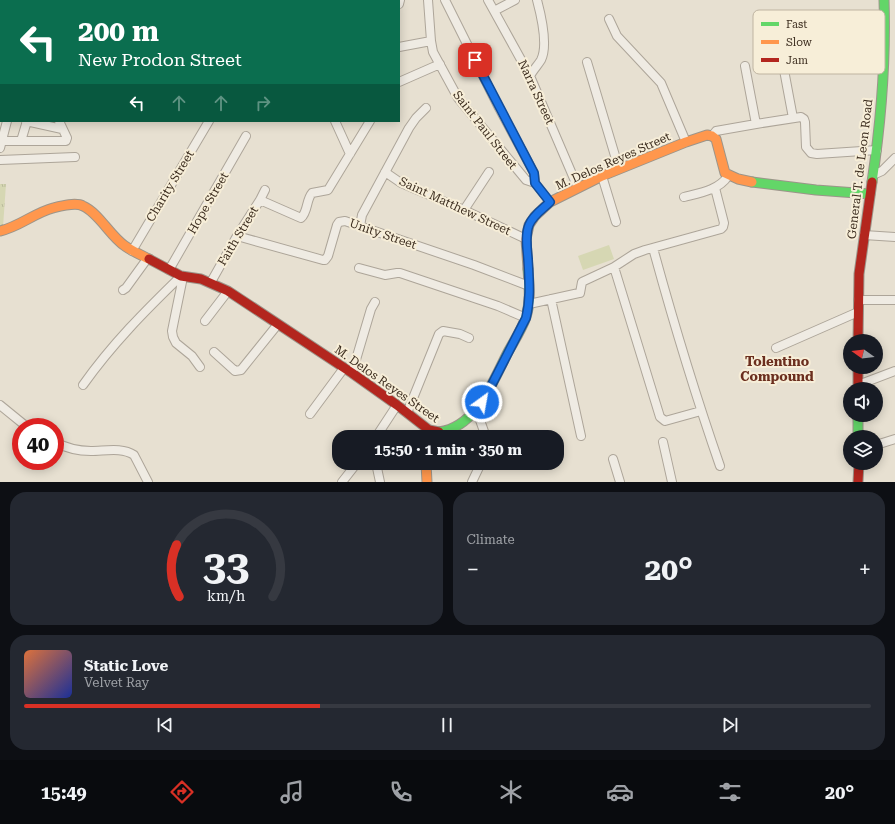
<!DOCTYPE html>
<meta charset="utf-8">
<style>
body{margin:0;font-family:"Roboto Serif",serif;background:#242831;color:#f1f3f6;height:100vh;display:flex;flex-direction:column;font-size:15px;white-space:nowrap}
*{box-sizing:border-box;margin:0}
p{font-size:13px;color:#9ea1a6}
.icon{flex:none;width:22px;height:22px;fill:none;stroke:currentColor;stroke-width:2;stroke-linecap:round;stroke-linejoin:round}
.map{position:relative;height:482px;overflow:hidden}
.panel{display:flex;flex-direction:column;gap:10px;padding:10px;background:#0d0f14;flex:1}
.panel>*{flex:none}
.top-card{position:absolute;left:0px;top:0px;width:400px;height:122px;box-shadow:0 2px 10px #0003;background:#0b6e4f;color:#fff;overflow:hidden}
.needle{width:26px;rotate:284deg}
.controls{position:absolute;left:843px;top:334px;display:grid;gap:8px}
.controls a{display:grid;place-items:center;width:40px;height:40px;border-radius:50%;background:#171b24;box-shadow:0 2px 10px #0003;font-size:20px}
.speed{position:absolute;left:12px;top:418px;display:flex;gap:8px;font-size:20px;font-weight:700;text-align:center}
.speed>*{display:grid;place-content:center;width:52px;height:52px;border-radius:50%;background:#171b24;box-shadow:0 2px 10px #0003;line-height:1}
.speed .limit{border:6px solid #d22;background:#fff;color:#111}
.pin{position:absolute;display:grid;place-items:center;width:34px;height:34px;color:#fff;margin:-17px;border-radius:8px;box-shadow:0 2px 6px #0006}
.me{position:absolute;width:44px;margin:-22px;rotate:32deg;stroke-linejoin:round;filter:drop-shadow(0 0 3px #0008)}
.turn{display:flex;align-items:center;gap:14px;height:84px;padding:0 12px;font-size:18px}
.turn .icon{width:52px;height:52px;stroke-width:2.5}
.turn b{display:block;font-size:28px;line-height:34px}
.lanes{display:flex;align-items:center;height:38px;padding:0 12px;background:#0003;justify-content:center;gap:20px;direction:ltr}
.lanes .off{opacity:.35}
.big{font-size:30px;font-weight:700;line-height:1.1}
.panel .widget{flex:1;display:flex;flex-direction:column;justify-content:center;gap:6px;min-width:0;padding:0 14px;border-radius:16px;background:#242831}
.panel .dial{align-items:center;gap:0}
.dial svg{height:104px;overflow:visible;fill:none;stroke:#363941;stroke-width:7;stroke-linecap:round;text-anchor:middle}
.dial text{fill:#f1f3f6;stroke:none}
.song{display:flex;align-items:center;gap:12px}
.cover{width:48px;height:48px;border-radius:6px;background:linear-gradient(135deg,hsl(20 70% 55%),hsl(230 70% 35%))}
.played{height:4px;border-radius:2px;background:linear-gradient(90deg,#d93025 35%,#363941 35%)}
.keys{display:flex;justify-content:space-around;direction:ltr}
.heat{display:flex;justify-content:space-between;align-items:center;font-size:22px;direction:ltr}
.panel .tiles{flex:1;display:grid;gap:10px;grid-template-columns:1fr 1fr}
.widget:last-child{grid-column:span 2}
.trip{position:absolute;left:332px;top:430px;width:232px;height:40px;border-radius:16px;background:#171b24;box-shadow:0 2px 10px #0003;font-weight:700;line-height:40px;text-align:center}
.tab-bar{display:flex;height:64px;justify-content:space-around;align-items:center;background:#090b0e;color:#9ea1a6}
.tab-bar .icon{width:28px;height:28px}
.tab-bar .selected{color:#d93025}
.tab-bar b{font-size:18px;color:#f1f3f6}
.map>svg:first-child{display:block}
</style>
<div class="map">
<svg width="895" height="482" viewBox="0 0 895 482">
<defs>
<pattern id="grass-tufts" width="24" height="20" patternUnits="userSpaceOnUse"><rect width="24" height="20" fill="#d6d7b3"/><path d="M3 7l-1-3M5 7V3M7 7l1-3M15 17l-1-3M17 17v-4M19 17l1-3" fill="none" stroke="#b9b99a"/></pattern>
</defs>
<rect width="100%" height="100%" fill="#e7e0d1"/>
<!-- grass -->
<path fill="url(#grass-tufts)" d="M0,184H6L3,227L0,228Z"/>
<!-- pitch -->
<path fill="#d6d7b3" d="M609,245L614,259L583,270L578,256Z"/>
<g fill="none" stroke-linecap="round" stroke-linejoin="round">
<!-- stream -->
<path stroke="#bcccc2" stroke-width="2" d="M133,0L135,1
M181,0L182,1
M146,1L150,0"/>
<!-- street casing -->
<g stroke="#ada599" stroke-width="10">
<path id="street" d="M90,0L93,1
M217,0L218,1
M290,0L292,1
M388,0V1
M428,0L431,41L433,52L458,98L526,180L535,183
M445,0L499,108L534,173L535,183
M488,0L530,76L578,188
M17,1V0
M45,1V0
M61,1V0
M75,1V0
M257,1L258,0
M304,1L305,0
M399,4L400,0
M494,11L515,0
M609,19L617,36L661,83L686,142
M399,47L431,41
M781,54L793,118
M587,62L619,169
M745,66L756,124
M0,74L1,70
M530,76C533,70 538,65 541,60C548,46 541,15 537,0
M399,82L440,64
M26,121L62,129
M335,121L350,154
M712,136L716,131L756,124L801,117L804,119L805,122L806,147L811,153L817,154L877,150
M2,141H66L67,138L59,121
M21,141L27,121
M0,148L7,121
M0,160L75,157
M385,172L401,183L464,210L526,239
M873,175L882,171L895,158
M602,176L616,222
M535,183L550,202
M684,197C700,193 719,190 728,176
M260,200L301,218C308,212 306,200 312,193L328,190L370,121
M464,210L489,172
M360,226L362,215L409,128L416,118L426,108
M864,235L895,237
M237,236L323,260H325L328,256L337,225L339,222L345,221L474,265L529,286
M653,248C673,321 695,394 720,466
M132,251L209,121
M614,267L660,417L665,421L701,411
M359,268L385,275L397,273H400L498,306L526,318
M169,270L246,136
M183,277L174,321L172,331L173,337L176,343L192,356L200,367
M211,282L237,236L260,200L265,190
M123,290L126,288L147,259
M551,299L581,436
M858,300H895
M529,304L579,293H580L582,282L584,281L614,267L634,254L645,250L721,229L723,227L724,223L715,188
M205,321L228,291
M776,348L858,312
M214,352L235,371L241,370L278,324
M352,373L371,309L375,302
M83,385C112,344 145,311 181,276
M858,385L895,371
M0,405L27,427
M476,409L486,437
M407,413L439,334L443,331L460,334L469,338
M310,414L344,368
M376,437L397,405
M55,442C66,448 79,451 91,451C105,451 122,447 134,455L148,482
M663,442L672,482
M876,445L895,439
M613,459L620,482
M376,463L380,482
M342,482L357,463
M472,482L481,463"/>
</g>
<!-- fast casing -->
<g stroke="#9c958a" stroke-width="11">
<path id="fast" d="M752,182L816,190L870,194
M872,182C881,122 886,60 884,0
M858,415V437
M439,432C477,427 493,381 508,352C514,341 522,329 526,317C531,301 529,285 528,269"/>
</g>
<!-- slow casing -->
<g stroke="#9c958a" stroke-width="11">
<path id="slow" d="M0,231C19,227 34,213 53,208C61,206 76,202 83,206C99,213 110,236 125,246C132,251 141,255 149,259
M528,269L526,239L529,225L535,216L550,202L602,176L686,142L707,135L712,136L716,139L725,173L738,179L752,182
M426,463L427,482"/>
</g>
<!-- jam casing -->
<g stroke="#9c958a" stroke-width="11">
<path id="jam" d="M149,259L181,276L201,279L228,291L352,373L397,405L429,430L439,432
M858,341L859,274L872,182
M858,367V389
M858,482L859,463"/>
</g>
<!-- street -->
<use href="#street" stroke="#efebe3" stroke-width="8"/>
<!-- fast -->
<use href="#fast" stroke="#63d668" stroke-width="9"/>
<!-- slow -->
<use href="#slow" stroke="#ff974d" stroke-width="9"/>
<!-- jam -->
<use href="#jam" stroke="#b3261e" stroke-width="9"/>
</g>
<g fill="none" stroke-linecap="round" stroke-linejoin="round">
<!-- route casing -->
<g stroke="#114b97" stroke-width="10">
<path id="route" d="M475,60L534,173L535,183L550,202C543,209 533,215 529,225C525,235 527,248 528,259C529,279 531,298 526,318L487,394L482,402"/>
</g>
<!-- route -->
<use href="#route" stroke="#1a73e8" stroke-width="7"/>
</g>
<g text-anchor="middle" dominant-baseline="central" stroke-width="4" stroke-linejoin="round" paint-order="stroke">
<!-- street labels -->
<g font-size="12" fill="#3d2e20" stroke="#f7eed8">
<text transform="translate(536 92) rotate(65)">Narra Street</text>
<text transform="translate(485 130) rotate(52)">Saint Paul Street</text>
<text transform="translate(613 161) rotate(-24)">M. Delos Reyes Street</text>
<text transform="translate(860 169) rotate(-83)">General T. de Leon Road</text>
<text transform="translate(170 186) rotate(-59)">Charity Street</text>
<text transform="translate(208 203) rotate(-60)">Hope Street</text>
<text transform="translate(455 206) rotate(25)">Saint Matthew Street</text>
<text transform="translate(383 234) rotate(19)">Unity Street</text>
<text transform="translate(238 236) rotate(-59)">Faith Street</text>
<text transform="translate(387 384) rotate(35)">M. Delos Reyes Street</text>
</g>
<!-- neighbourhood labels -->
<g font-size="13" font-weight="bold" fill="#6b2e1e" stroke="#f7eed8">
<text x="777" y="361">Tolentino<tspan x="777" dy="15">Compound</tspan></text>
</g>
</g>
<!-- legend -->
<rect x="753" y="10" width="132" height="64" rx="6" fill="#f7eed8" stroke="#bfb4a1" stroke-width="1"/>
<rect x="761" y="22" width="18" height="4" fill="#63d668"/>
<rect x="761" y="40" width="18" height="4" fill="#ff974d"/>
<rect x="761" y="58" width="18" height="4" fill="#b3261e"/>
<g font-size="11" fill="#3d2e20">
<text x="786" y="28">Fast</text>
<text x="786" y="46">Slow</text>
<text x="786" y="64">Jam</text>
</g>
</svg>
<div class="controls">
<a><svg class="needle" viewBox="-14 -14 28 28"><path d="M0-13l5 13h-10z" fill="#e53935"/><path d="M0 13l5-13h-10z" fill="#9ea1a6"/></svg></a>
<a><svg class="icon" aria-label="sound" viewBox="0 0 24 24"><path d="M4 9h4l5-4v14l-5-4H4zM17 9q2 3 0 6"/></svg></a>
<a><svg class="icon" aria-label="layers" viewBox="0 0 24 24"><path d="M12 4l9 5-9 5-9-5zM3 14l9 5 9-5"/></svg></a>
</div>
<div class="speed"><div class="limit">40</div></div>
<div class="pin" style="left:475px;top:60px;background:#d93025"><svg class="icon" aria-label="arrive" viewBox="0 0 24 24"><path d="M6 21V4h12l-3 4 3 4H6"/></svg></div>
<svg class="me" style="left:482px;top:402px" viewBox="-20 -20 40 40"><circle r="17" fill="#1a73e8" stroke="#fff" stroke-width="3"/><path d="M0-11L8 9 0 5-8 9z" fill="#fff"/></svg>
<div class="trip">15:50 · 1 min · 350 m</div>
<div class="top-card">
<div class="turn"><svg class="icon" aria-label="left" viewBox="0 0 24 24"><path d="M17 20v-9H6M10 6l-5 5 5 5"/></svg><div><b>200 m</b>New Prodon Street</div></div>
<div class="lanes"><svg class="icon" aria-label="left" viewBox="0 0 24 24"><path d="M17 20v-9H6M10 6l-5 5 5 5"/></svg><svg class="icon off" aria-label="ahead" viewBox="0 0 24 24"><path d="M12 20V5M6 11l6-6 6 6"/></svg><svg class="icon off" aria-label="ahead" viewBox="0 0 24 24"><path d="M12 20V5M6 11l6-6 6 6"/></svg><svg class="icon off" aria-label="right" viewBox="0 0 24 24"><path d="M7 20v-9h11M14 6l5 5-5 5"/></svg></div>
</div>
</div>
<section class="panel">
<div class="tiles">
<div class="widget dial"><svg viewBox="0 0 100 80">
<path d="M14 69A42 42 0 1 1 86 69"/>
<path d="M14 69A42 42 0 0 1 12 29" stroke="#d93025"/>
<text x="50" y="56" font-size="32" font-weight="700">33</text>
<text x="50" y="72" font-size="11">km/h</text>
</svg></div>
<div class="widget"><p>Climate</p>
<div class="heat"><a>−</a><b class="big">20°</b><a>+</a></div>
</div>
<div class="widget">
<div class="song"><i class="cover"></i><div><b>Static Love</b><p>Velvet Ray</p></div></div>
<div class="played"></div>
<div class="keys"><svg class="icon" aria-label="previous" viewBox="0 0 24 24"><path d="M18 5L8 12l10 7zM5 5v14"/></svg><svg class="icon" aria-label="pause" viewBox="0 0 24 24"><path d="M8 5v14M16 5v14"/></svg><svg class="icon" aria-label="next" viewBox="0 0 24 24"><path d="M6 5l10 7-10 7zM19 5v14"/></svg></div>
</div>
</div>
</section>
<nav class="tab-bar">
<b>15:49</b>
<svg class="icon selected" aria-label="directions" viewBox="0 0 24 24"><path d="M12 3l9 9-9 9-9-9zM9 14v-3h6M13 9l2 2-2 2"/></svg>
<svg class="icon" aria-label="music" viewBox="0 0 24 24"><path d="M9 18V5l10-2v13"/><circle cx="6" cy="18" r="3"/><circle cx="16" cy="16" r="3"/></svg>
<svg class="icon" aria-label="phone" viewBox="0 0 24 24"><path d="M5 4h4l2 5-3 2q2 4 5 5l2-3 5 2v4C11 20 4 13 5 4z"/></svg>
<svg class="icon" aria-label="climate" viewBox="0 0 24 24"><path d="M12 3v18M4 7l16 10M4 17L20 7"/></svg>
<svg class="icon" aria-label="car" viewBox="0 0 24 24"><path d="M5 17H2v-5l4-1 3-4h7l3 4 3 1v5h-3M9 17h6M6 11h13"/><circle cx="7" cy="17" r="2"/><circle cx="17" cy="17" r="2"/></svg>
<svg class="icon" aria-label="filters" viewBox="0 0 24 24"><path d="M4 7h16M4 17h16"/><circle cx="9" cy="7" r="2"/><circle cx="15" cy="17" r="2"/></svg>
<b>20°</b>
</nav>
